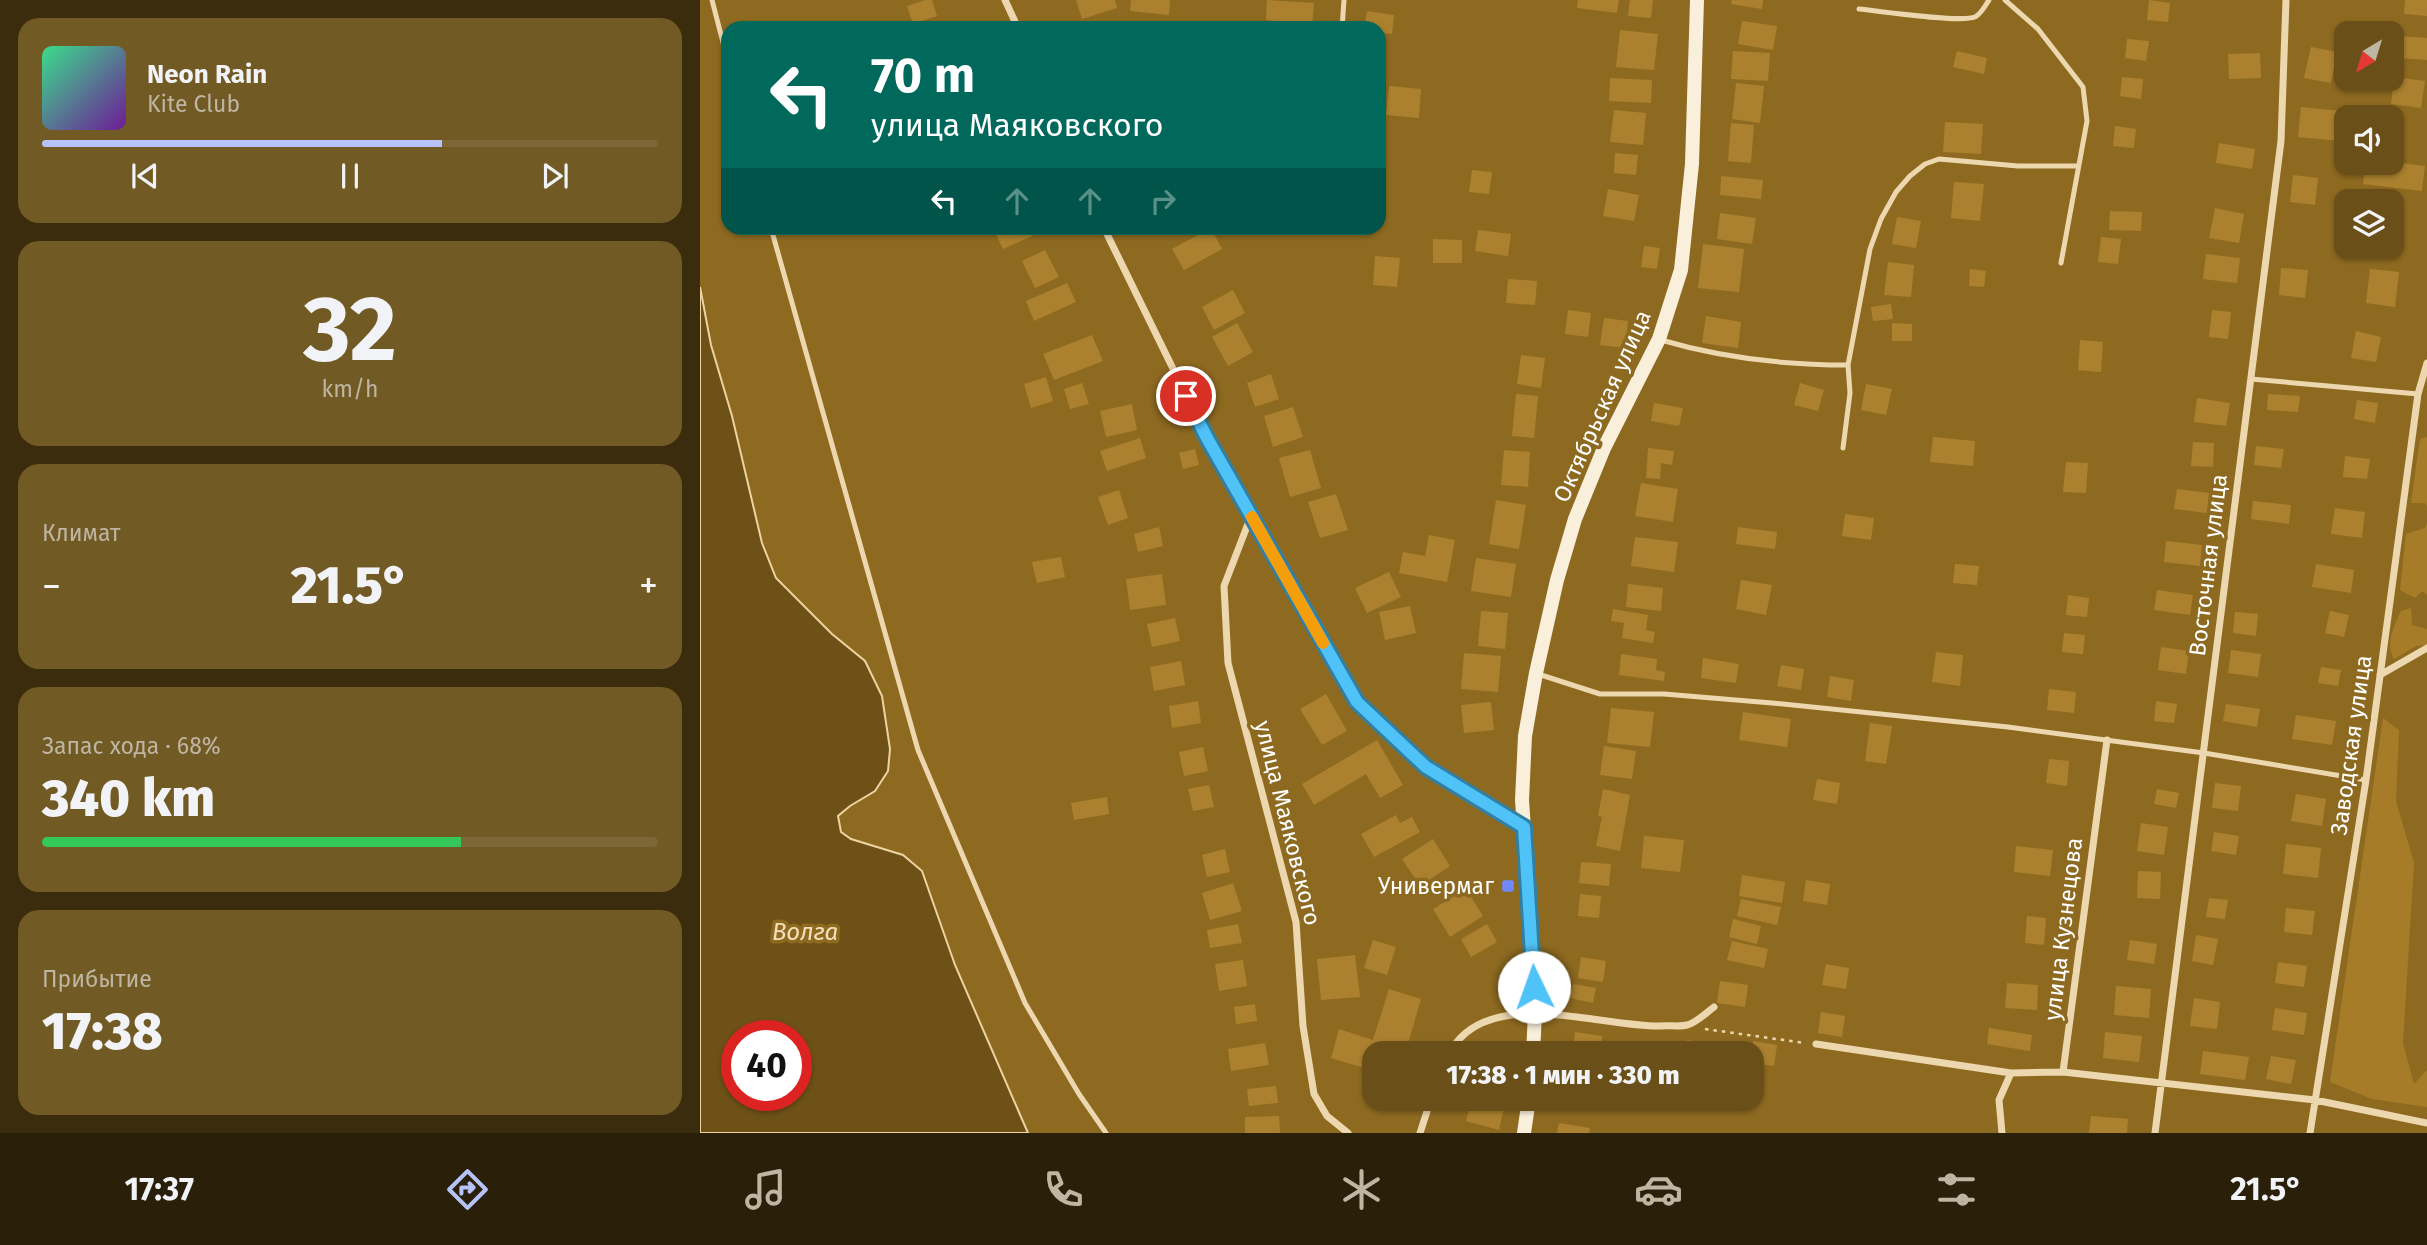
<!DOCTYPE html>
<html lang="ru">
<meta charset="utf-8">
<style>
body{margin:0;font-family:"Fira Sans",sans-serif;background:#725a25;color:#f1f3f6;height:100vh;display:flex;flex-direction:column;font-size:26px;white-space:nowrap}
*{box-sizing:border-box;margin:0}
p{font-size:23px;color:#beb5a2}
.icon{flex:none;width:38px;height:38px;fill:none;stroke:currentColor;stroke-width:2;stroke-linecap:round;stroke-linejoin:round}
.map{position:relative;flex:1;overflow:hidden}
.panel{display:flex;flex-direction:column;gap:18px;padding:18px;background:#3a2c0d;width:700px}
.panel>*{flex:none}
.guide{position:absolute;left:21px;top:21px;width:665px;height:214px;border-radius:21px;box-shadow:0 2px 5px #0004;background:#00695c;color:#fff;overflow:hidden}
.needle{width:46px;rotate:218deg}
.tools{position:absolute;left:1634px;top:21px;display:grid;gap:14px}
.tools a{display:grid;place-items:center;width:70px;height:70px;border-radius:14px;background:#6a5018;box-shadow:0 2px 5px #0004;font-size:35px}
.speed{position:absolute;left:21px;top:1020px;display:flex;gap:14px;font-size:35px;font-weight:700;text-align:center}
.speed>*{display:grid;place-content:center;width:91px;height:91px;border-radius:50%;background:#6a5018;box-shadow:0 2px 5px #0004;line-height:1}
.speed .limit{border:10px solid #d22;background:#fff;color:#111}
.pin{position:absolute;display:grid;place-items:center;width:60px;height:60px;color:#fff;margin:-30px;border:4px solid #fff;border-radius:50%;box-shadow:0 2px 7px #0007}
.me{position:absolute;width:77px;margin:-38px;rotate:357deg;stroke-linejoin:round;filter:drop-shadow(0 0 5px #0008)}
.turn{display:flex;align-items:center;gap:24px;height:147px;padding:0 35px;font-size:32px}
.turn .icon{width:91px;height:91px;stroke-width:2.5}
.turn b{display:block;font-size:49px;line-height:60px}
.lanes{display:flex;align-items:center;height:66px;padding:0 35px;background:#0003;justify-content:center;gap:35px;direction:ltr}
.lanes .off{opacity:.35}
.big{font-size:52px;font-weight:800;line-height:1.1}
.panel .card{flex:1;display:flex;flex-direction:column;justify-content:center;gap:10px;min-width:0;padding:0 24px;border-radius:21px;background:#725a25}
.panel .dial{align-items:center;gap:0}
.dial b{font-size:91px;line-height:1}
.song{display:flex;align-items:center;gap:21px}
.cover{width:84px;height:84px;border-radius:10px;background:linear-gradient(135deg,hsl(150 70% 55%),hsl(280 70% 35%))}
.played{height:7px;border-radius:4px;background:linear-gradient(90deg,#b6c3f8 65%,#7d6737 65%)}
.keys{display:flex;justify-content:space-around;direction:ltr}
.heat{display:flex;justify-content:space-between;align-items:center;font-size:38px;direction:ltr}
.charge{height:10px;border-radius:5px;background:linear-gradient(90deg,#34c759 68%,#7d6737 0)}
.trip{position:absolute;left:662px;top:1041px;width:402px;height:70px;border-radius:21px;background:#6a5018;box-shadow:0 2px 5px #0004;font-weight:800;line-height:70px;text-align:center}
.dock{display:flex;height:112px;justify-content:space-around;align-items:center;background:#2a200a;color:#beb5a2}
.dock .icon{width:49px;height:49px}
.dock .current{color:#b6c3f8}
.dock b{font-size:32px;color:#f1f3f6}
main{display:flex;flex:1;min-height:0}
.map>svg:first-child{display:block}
</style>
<main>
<section class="panel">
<div class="card">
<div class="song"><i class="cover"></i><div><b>Neon Rain</b><p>Kite Club</p></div></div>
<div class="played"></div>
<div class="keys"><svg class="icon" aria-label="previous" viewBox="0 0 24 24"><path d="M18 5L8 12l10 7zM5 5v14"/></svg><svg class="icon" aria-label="pause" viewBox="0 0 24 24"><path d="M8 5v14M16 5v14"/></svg><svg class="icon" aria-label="next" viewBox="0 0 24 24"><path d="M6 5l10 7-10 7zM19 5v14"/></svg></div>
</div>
<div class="card dial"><b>32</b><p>km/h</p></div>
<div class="card"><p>Климат</p>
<div class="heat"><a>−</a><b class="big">21.5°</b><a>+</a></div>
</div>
<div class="card"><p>Запас хода · 68%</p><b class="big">340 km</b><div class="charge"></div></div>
<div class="card"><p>Прибытие</p><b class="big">17:38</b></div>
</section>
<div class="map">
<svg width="1727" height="1133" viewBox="0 0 1727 1133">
<rect width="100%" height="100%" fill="#8e6a20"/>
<!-- green -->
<path fill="#a67c29" d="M1727,437V507L1725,503H1711L1720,439Z
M1727,523V595L1722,591L1715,598L1700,590L1706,534L1725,528Z
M1711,608L1712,625L1727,629V645L1716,646L1694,659C1685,644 1694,626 1701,611Z
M1683,718L1699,730L1696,801L1714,863L1703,1043L1714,1084L1727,1070V1107L1672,1099L1630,1082Z"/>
<!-- water -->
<path fill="#6d5116" stroke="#eed3a2" stroke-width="2" fill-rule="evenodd" d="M0,287L11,345L32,416L62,543L76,578L132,634L165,661L182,696L190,749L188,771L175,791L150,806L138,816L141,832L151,839L203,855L222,871L255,965L328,1133H0ZM37,1036H96V1096H37Z"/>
<!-- building -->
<path fill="#ab812f" d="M225,0H232L237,16L213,24L207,6Z
M376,0H415L417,8L382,19Z
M431,0H470L469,15L430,11Z
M567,0L614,3L612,25L566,20Z
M878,0H919L917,13L877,8Z
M930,0H953L951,18L928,16Z
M1032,0H1063L1062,9L1031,4Z
M1449,0L1470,3L1468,22L1447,20Z
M1705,0H1727V16L1704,14Z
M667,11L694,15L692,34L679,32V28H664Z
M1042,21L1077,26L1073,50L1038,44Z
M920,30L958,34L954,70L916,67Z
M1700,36L1727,38V60L1698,58Z
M1427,39L1449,41L1446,61L1425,58Z
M1611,47L1637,52L1631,83L1604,78Z
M1033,51L1070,53L1068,81L1031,79Z
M1257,51L1287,58L1284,74L1253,67Z
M1560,53L1561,78L1529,79L1528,54Z
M1422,77L1443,79L1441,99L1420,96Z
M1694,77L1725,81L1721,108L1691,104Z
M910,78L952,80L951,103L909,101Z
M1036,83L1064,86L1060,123L1032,119Z
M689,86L721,89L719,118L686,115Z
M1601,107L1642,111L1639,141L1598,137Z
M914,110L946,113L943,145L910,142Z
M1245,122L1283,124L1281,154L1243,152Z
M1031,123L1054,125L1051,163L1028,161Z
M1415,126L1436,129L1434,148L1413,146Z
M1519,143L1555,149L1552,169L1516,163Z
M915,153L938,155L936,175L914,173Z
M1692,162L1725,166L1722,191L1663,184L1666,163Z
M772,170L792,172L789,194L769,192Z
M1593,175L1618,178L1615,205L1590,202Z
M1021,176L1063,180L1061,199L1020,195Z
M1254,182L1284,184L1280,221L1251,218Z
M908,189L939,195L934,221L903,216Z
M1515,208L1544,214L1539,243L1509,238Z
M1410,211L1442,212L1441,231L1409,230Z
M1020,213L1056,218L1052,244L1017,239Z
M1197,217L1221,221L1216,248L1192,244Z
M1692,218L1704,219L1702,240L1692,239Z
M293,228H330L334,235L303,249Z
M511,228L522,249L484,270L472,249Z
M778,230L811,234L808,256L775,251Z
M1401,237L1421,239L1418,264L1398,262Z
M733,239L762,240V263H733Z
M1003,244L1044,249L1039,292L998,288Z
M944,246L960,248L957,269L941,267Z
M345,250L359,277L335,288L322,261Z
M1506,254L1540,258L1537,283L1503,279Z
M675,256L700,258L697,287L673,285Z
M1188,262L1214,265L1211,297L1184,295Z
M1581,268L1608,270L1605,298L1579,295Z
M1270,269L1286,271L1284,287L1269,286Z
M1670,269L1699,272L1695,307L1666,303Z
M808,279L837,281L835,305L806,303Z
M367,283L376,302L334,321L326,301Z
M533,290L545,313L514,330L502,307Z
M1191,304L1193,319L1173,321L1171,307Z
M868,310L891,313L888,337L865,334Z
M1512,310L1531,312L1528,339L1509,337Z
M1006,316L1041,322L1038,348L1002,343Z
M904,318L928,321L925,348L900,345Z
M537,323L553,352L528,366L512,337Z
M1192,323L1212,324V341H1192Z
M1656,331L1681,337L1676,362L1651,358Z
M392,335L403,361L354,380L343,354Z
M1380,340L1403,342L1401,372L1378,370Z
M821,355L845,358L841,388L817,384Z
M571,374L579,399L555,407L547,383Z
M346,377L353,401L331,408L324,384Z
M382,383L389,404L370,409L364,389Z
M1100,383L1124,390L1118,411L1094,405Z
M1166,384L1192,389L1186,415L1161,410Z
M816,394L838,396L834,438L812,436Z
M1568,394L1600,396L1598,412L1567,410Z
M1497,398L1530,403L1526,426L1494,422Z
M1657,400L1678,403L1675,423L1654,419Z
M954,403L983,408L979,426L951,421Z
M432,404L437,430L406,437L400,411Z
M593,407L603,437L573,447L564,416Z
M1233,437L1275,441L1273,466L1230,462Z
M440,438L446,458L407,471L400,451Z
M1493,442L1514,443L1513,467L1491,466Z
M1556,446L1584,449L1581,468L1554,465Z
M948,448L974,451L972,465L961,463L960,479L946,478Z
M495,449L499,465L483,469L479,453Z
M610,450L621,488L590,497L579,458Z
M804,450L830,452L828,487L801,485Z
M1645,456L1670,459L1667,479L1643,477Z
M1366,462L1388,463L1386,493L1363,492Z
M941,483L978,489L973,522L935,516Z
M1477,489L1509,493L1507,513L1474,509Z
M419,490L428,518L408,525L398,497Z
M636,494L648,530L620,538L608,502Z
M796,500L826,505L819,549L789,544Z
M1553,501L1591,505L1589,524L1551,519Z
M1635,508L1665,512L1662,538L1631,534Z
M1145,514L1174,518L1171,540L1142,536Z
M459,527L463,546L438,552L434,534Z
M1038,527L1077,532L1075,549L1036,544Z
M729,535L755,540L747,582L699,573L703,552L725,556Z
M935,537L978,542L974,572L931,566Z
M1466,541L1502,545L1500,566L1464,562Z
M361,557L365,577L337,583L332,562Z
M776,558L816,564L811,597L771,591Z
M1255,564L1279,566L1277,585L1253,583Z
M1616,564L1654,570L1651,593L1612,587Z
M689,572L701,597L667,613L655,588Z
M462,574L466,605L430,610L426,579Z
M1041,580L1072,585L1066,615L1036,609Z
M928,584L963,588L961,611L926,607Z
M1457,590L1493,595L1490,615L1454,610Z
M1368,595L1389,598L1387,617L1366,615Z
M710,606L716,633L685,640L679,612Z
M913,609L948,615L946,630L955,632L953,643L922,638L924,623L911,621Z
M781,611L808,613L805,649L778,646Z
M1630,611L1649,615L1644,637L1625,633Z
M1535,612L1558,614L1556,636L1533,633Z
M475,618L480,641L452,647L447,624Z
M1364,633L1385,635L1383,654L1362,652Z
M1461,647L1489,651L1486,674L1458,670Z
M1531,650L1561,654L1558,677L1528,673Z
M1236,652L1263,655L1260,686L1232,682Z
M764,653L801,656L798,692L761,689Z
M921,654L957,659L956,670L965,672L964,681L919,675Z
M1003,658L1039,664L1036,683L1001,678Z
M481,661L485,685L454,691L450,667Z
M1081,665L1104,669L1101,690L1077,686Z
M1621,667L1641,670L1638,686L1618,683Z
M1130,676L1154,680L1151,701L1127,697Z
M1349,689L1376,692L1374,713L1347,710Z
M626,694L647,731L622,745L600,709Z
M498,701L501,723L472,728L469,706Z
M1456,701L1477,704L1474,723L1454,721Z
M791,702L794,730L764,733L761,705Z
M1526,704L1560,709L1557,727L1523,721Z
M911,708L954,712L950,747L907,743Z
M1043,712L1091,719L1087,747L1039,740Z
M1596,715L1636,721L1632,745L1592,739Z
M1170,723L1192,726L1186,764L1165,761Z
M677,740L703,785L680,798L666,774L614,805L602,784Z
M904,746L936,751L932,779L900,775Z
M503,747L508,771L484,776L479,752Z
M1349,759L1369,761L1367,786L1346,783Z
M1117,779L1140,783L1137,804L1113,800Z
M1515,783L1541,786L1538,811L1512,808Z
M509,785L514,807L493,811L488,789Z
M903,789L930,795L920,851L896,846L902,817L898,816Z
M1457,789L1479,793L1476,808L1454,804Z
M1596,794L1626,799L1622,826L1591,821Z
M407,797L409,814L374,820L371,803Z
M696,815L700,823L712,817L720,832L674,857L661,834Z
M1441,823L1468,827L1464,855L1437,851Z
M1514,832L1539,836L1536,855L1511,851Z
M944,836L984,840L980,872L941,868Z
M733,839L750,866L720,886L702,859Z
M1586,844L1621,848L1618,878L1583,874Z
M1316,846L1353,850L1350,876L1314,872Z
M525,849L530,872L507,877L502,855Z
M881,862L911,864L909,886L879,883Z
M1438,871L1461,872L1460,899L1437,898Z
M1042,875L1085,882L1082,903L1039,896Z
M1106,880L1130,884L1127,905L1103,901Z
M533,883L542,911L510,920L502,893Z
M766,889L783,916L750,937L733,909Z
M880,894L901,896L899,918L878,916Z
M1509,898L1528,900L1525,919L1506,917Z
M1041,899L1081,907L1077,925L1037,916Z
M1586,908L1615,911L1612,935L1584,932Z
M1327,916L1346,918L1344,945L1325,943Z
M1033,919L1061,926L1057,944L1029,937Z
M538,924L542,943L510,948L507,930Z
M787,924L797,942L771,957L761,939Z
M1496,935L1518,939L1513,965L1492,961Z
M673,940L696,947L687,975L664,968Z
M1430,940L1457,944L1454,964L1427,960Z
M1032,941L1068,949L1064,968L1027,960Z
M655,955L660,997L621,1000L617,959Z
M881,957L906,961L903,982L878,978Z
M543,960L547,986L519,991L515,964Z
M1578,962L1607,966L1604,987L1575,983Z
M1126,964L1149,968L1146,989L1122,985Z
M1020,981L1048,985L1045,1007L1017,1003Z
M1307,983L1338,985L1337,1010L1305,1008Z
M873,984L896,988L893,1003L870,998Z
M1416,986L1451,989L1449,1018L1414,1015Z
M689,989L721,999L705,1054H674V1071L631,1058L639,1029L673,1040Z
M1494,998L1520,1002L1517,1029L1490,1026Z
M555,1004L557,1021L536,1024L534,1007Z
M1575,1008L1607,1013L1604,1035L1572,1030Z
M1121,1012L1145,1016L1142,1037L1118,1033Z
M1289,1028L1332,1035L1330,1051L1287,1044Z
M875,1032L902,1036L900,1054H872Z
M1405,1032L1442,1036L1439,1062L1403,1058Z
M987,1040L1016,1044L1014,1054H985Z
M1053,1041L1077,1045L1074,1066L1052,1063Z
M565,1043L569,1065L531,1071L528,1049Z
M1503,1051L1549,1057L1545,1080L1500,1074Z
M1571,1056L1596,1060L1591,1084L1566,1079Z
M576,1086L578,1103L549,1106L547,1089Z
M772,1099H806L799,1130L766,1121Z
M966,1099H1014L1012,1110L966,1102Z
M579,1116L580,1133H545V1117Z
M1391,1116L1428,1119L1427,1133H1389Z
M859,1123L890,1128L889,1133H857Z"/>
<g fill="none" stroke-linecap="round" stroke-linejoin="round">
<!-- path -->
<path stroke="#ecd7af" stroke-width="2.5" stroke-dasharray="3.5 5" stroke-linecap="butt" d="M1005,1029L1105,1043"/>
<!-- lane -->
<path stroke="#ecd7af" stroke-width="5" d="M12,0L28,62
M1305,0L1338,29L1383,87L1387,121L1361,263
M1159,9C1180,11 1260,23 1275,17C1281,14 1285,6 1289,0
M642,28L644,0
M71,228L218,750L325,1003L379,1094L406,1133
M961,340C1022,358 1084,365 1148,365
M1551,379L1718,394
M1143,448L1150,393L1148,365L1170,249L1181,219L1196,192L1210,176L1225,164L1239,159L1318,166H1378
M838,674L900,694H964L1072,703L1308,727L1504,753L1666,780"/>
<!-- street -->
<path stroke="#ecd7af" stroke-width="7" d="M305,0L318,28
M404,228L507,438L657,702L726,767L823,826
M551,516L524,586L528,663L596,922L603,1026L614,1094L627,1116L648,1133
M1680,675L1727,648
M1116,1044L1311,1073
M749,1054C785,984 899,1027 960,1026C968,1025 979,1027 987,1025C996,1023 1006,1013 1014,1007
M1363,1072L1615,1100L1727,1123
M720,1133L731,1099
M1302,1133L1299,1100L1311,1073L1363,1072L1407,740
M1455,1133L1581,141L1586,0
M1610,1133L1666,780L1718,394L1727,363"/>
<!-- secondary -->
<path stroke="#f9efdb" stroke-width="14" d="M833,1054L835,1013L833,961L822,800L825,736L836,673L857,580L875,519L904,448L959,339L981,270L992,164L997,0
M824,1133L829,1099"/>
</g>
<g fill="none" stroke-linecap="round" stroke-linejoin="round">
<!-- route casing -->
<g stroke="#337fa1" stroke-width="18">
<path id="route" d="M486,396L507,438L657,702L726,767L824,827L834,987"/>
</g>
<!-- route -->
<use href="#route" stroke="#4fc3f7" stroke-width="12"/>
<!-- slow -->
<path stroke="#f59e0b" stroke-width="12" d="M552,517L623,643"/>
</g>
<!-- markers -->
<rect fill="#6f88fa" stroke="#8e6a20" stroke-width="2.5" x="801" y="879" width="14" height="14" rx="3.5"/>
<g text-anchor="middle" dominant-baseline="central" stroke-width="7" stroke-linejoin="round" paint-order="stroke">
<!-- street labels -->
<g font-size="23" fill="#fff" stroke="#8e6a20">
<text transform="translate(902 406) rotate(-66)">Октябрьская улица</text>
<text transform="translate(1508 565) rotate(-83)">Восточная улица</text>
<text transform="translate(1651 745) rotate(-82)">Заводская улица</text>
<text transform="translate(588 823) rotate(76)">улица Маяковского</text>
<text transform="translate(1363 929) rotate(-83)">улица Кузнецова</text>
</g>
<!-- poi labels -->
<g font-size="23" fill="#fff" stroke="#8e6a20" text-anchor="end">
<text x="794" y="886">Универмаг</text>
</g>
<!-- water labels -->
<g font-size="24" font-style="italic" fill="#f3e0bb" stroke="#8e6a20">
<text x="105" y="932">Волга</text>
</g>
</g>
</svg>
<div class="tools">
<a><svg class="needle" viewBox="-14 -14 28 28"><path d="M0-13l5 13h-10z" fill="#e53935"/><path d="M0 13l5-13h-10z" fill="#beb5a2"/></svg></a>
<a><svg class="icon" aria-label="sound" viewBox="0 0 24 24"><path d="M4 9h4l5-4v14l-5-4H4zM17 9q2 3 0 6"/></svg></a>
<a><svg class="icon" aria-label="layers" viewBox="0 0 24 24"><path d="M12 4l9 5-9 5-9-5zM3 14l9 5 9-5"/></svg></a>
</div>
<div class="speed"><div class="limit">40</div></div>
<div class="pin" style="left:486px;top:396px;background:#d93025"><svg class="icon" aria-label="arrive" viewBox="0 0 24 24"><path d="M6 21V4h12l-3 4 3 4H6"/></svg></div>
<svg class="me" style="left:834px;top:987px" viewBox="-20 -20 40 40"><circle r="19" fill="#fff"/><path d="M0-13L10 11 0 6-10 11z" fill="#4fc3f7"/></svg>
<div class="trip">17:38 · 1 мин · 330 m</div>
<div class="guide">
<div class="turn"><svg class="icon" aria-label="left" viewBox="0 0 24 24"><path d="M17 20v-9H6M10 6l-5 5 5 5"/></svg><div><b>70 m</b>улица Маяковского</div></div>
<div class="lanes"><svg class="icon" aria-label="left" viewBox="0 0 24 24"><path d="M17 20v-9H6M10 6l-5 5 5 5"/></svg><svg class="icon off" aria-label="ahead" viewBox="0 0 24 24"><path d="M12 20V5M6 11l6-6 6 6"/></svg><svg class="icon off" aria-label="ahead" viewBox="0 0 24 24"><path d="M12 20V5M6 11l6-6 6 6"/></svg><svg class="icon off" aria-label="right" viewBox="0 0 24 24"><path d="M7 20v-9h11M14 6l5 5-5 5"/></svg></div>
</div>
</div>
</main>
<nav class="dock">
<b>17:37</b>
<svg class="icon current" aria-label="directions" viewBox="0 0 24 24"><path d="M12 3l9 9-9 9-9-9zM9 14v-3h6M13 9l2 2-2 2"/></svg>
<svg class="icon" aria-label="music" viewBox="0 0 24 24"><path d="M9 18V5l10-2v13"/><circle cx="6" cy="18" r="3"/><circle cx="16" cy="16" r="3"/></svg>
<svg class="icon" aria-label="phone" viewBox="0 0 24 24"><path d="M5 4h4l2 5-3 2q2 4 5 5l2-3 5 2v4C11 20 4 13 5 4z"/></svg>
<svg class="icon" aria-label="climate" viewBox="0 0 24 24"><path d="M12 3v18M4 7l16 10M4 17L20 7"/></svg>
<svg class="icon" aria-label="car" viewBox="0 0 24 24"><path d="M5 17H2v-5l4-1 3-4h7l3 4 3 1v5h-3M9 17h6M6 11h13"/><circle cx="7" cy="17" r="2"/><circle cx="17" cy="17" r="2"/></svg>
<svg class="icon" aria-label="filters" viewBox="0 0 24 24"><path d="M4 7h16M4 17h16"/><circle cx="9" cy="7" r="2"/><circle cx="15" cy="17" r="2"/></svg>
<b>21.5°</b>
</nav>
